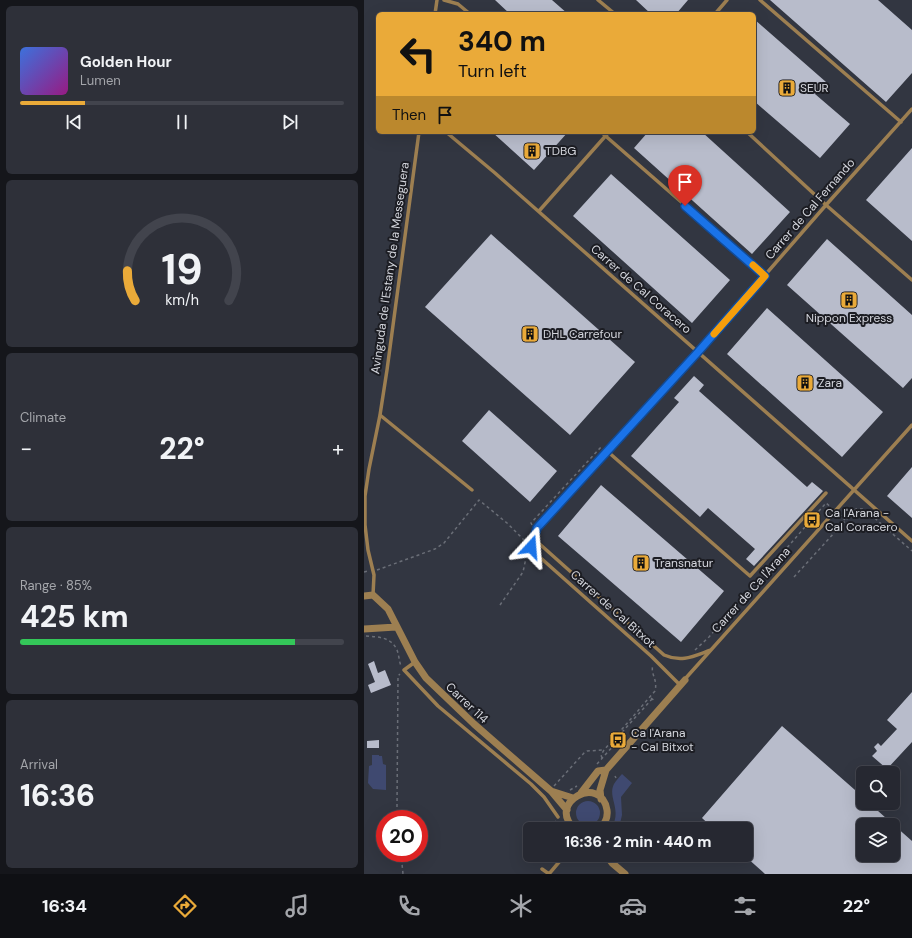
<!DOCTYPE html>
<meta charset="utf-8">
<style>
body{margin:0;font-family:"DM Sans",sans-serif;background:#2e3039;color:#f1f3f6;height:100vh;display:flex;flex-direction:column;font-size:15px;white-space:nowrap}
*{box-sizing:border-box;margin:0}
p{font-size:13px;color:#a4a6ab}
.icon{flex:none;width:22px;height:22px;fill:none;stroke:currentColor;stroke-width:2;stroke-linecap:round;stroke-linejoin:round}
.map{position:relative;flex:1;overflow:hidden}
.side{display:flex;flex-direction:column;gap:6px;padding:6px;background:#15161b;width:364px}
.side>*{flex:none}
.banner{position:absolute;left:12px;top:12px;width:380px;height:122px;border-radius:6px;box-shadow:0 4px 16px #0002,0 0 0 1px #42444d;background:#eaaa39;color:#111;overflow:hidden}
.buttons{position:absolute;left:492px;top:766px;display:grid;gap:8px}
.buttons a{display:grid;place-items:center;width:44px;height:44px;border-radius:6px;background:#262831;box-shadow:0 4px 16px #0002,0 0 0 1px #42444d;font-size:20px}
.speed{position:absolute;left:12px;top:810px;display:flex;gap:8px;font-size:20px;font-weight:700;text-align:center}
.speed>*{display:grid;place-content:center;width:52px;height:52px;border-radius:50%;background:#262831;box-shadow:0 4px 16px #0002,0 0 0 1px #42444d;line-height:1}
.speed .limit{border:6px solid #d22;background:#fff;color:#111}
.pin{position:absolute;display:grid;place-items:center;width:34px;height:34px;color:#fff;margin:-41px -17px;border-radius:50% 50% 50% 0;rotate:-45deg;box-shadow:0 0 4px #0007}
.pin .icon{rotate:45deg}
.me{position:absolute;width:44px;margin:-22px;rotate:19deg;stroke-linejoin:round;filter:drop-shadow(0 0 3px #0008)}
.turn{display:flex;align-items:center;gap:14px;height:84px;padding:0 16px;font-size:18px}
.turn .icon{width:52px;height:52px;stroke-width:2.5}
.turn b{display:block;font-size:28px;line-height:34px}
.then{display:flex;align-items:center;height:38px;padding:0 16px;background:#0003;gap:8px;font-size:15px}
.big{font-size:30px;font-weight:800;line-height:1.1}
.side .card{flex:1;display:flex;flex-direction:column;justify-content:center;gap:6px;min-width:0;padding:0 14px;border-radius:6px;background:#2e3039}
.side .dial{align-items:center;gap:0}
.dial svg{height:104px;overflow:visible;fill:none;stroke:#42444d;stroke-width:7;stroke-linecap:round;text-anchor:middle}
.dial text{fill:#f1f3f6;stroke:none}
.song{display:flex;align-items:center;gap:12px}
.cover{width:48px;height:48px;border-radius:6px;background:linear-gradient(135deg,hsl(220 70% 55%),hsl(310 70% 35%))}
.played{height:4px;border-radius:2px;background:linear-gradient(90deg,#eaaa39 20%,#42444d 20%)}
.keys{display:flex;justify-content:space-around;direction:ltr}
.heat{display:flex;justify-content:space-between;align-items:center;font-size:22px;direction:ltr}
.charge{height:6px;border-radius:3px;background:linear-gradient(90deg,#34c759 85%,#42444d 0)}
.trip{position:absolute;left:159px;top:822px;width:230px;height:40px;border-radius:6px;background:#262831;box-shadow:0 4px 16px #0002,0 0 0 1px #42444d;font-weight:800;line-height:40px;text-align:center}
.menu{display:flex;height:64px;justify-content:space-around;align-items:center;background:#0f1014;color:#a4a6ab}
.menu .icon{width:28px;height:28px}
.menu .selected{color:#eaaa39}
.menu b{font-size:18px;color:#f1f3f6}
main{display:flex;flex:1;min-height:0}
.map>svg:first-child{display:block}
</style>
<main>
<section class="side">
<div class="card">
<div class="song"><i class="cover"></i><div><b>Golden Hour</b><p>Lumen</p></div></div>
<div class="played"></div>
<div class="keys"><svg class="icon" aria-label="previous" viewBox="0 0 24 24"><path d="M18 5L8 12l10 7zM5 5v14"/></svg><svg class="icon" aria-label="pause" viewBox="0 0 24 24"><path d="M8 5v14M16 5v14"/></svg><svg class="icon" aria-label="next" viewBox="0 0 24 24"><path d="M6 5l10 7-10 7zM19 5v14"/></svg></div>
</div>
<div class="card dial"><svg viewBox="0 0 100 80">
<path d="M14 69A42 42 0 1 1 86 69"/>
<path d="M14 69A42 42 0 0 1 8 46" stroke="#eaaa39"/>
<text x="50" y="56" font-size="32" font-weight="700">19</text>
<text x="50" y="72" font-size="11">km/h</text>
</svg></div>
<div class="card"><p>Climate</p>
<div class="heat"><a>−</a><b class="big">22°</b><a>+</a></div>
</div>
<div class="card"><p>Range · 85%</p><b class="big">425 km</b><div class="charge"></div></div>
<div class="card"><p>Arrival</p><b class="big">16:36</b></div>
</section>
<div class="map">
<svg width="548" height="874" viewBox="0 0 548 874">
<rect width="100%" height="100%" fill="#323641"/>
<!-- green -->
<path fill="#3f4970" d="M8,755H15V756H18L19,764L22,765V790L9,789L4,783L5,766L8,765Z
M258,774L268,783L257,797L258,815L255,828L247,829C259,809 243,798 250,784C252,781 255,777 258,774Z
M212 813a12 12 0 1 1 24 0a12 12 0 1 1-24 0Z"/>
<!-- building -->
<path fill="#b8bccb" fill-rule="evenodd" d="M131,0H188L204,14H146Z
M272,0H324L312,14H287Z
M406,0H514L548,30V73L522,102Z
M390,19L462,82L451,94L486,124L456,158L390,101Z
M128,132H204L170,170Z
M284,132H338L426,212L388,254L270,148Z
M548,148V241L502,200Z
M247,174L366,280L328,323L209,216Z
M127,234L271,362L206,435L61,307Z
M463,239L548,315V378L539,388L423,285Z
M403,308L519,412L478,457L363,354Z
M330,376L340,385L335,391L443,487L448,482L459,491L390,566L382,559L391,549L344,508L336,517L267,456L315,402L310,398Z
M125,410L193,471L166,502L98,441Z
M548,467V518L523,496Z
M237,485L360,591L317,642L194,536Z
M10,661L14,673L21,670L27,685L7,693L4,685L11,682L4,664Z
M548,692V742L523,769L508,756L513,751L510,747L514,743L517,746L533,729L523,720Z
M418,726L499,797V803H505L548,841V874H401L382,857V829H350L338,818ZM499,825H529V855H499Z
M15,740V748H3V741Z"/>
<g fill="none" stroke-linecap="round" stroke-linejoin="round">
<!-- path -->
<path stroke="#6a6e77" stroke-width="1.5" stroke-dasharray="3 3" stroke-linecap="butt" d="M475,514L481,520
M168,525L167,523L237,447
M13,570L71,549L80,543L115,500L143,523L163,543
M0,572L4,571
M430,577L492,509H498L505,513L548,551
M136,605L159,572L162,558
M2,636C15,637 27,637 33,650C35,655 35,661 37,666
M331,650L345,637L462,503L468,508
M287,698L291,701
M238,758L237,755L240,750L291,691C294,679 286,674 289,665
M233,764L251,744L250,741L288,699
M251,776L252,778
M190,786L220,753L223,751L239,750
M206,790L213,786
M34,819L33,807L34,676L36,674
M192,821L190,824L195,829
M37,853L39,874"/>
<!-- service -->
<path stroke="#9d7f51" stroke-width="3.5" d="M80,0L94,4L106,14
M234,0L251,14
M396,0L537,122
M71,14L73,0
M351,14L363,0
M82,132L131,173L548,541
M237,132L401,275
M383,132L462,205L548,280
M175,211L245,132
M16,415L108,490
M243,451L386,576L462,493
M170,539L300,655C318,663 330,656 347,650
M165,550L179,560L287,656L316,685
M163,554L173,528L334,352L462,205L548,109
M9,595L10,575L4,550L1,525V496L5,469L16,415L23,370L55,132
M51,662L40,670L74,706L167,784L180,797L194,817
M321,679L548,425
M178,869L185,874
M185,874L201,855"/>
<!-- minor -->
<path stroke="#9d7f51" stroke-width="7" d="M0,596L9,595L24,609L51,662L62,678L110,724L187,791L203,810
M0,629L32,627
M187,791L209,798
M217,793L234,771L242,770
M237,799L236,790L242,770L321,680
M211,829C181,803 237,773 243,810C244,817 241,824 235,829
M242,855L248,863L261,874"/>
</g>
<g fill="none" stroke-linecap="round" stroke-linejoin="round">
<!-- route casing -->
<g stroke="#114b97" stroke-width="10">
<path id="route" d="M167,547L173,528L334,352L401,276L321,206"/>
</g>
<!-- route -->
<use href="#route" stroke="#1a73e8" stroke-width="7"/>
<!-- slow -->
<path stroke="#f59e0b" stroke-width="7" d="M350,334L401,276L389,265"/>
</g>
<!-- icons -->
<defs>
<g id="building-square" transform="scale(0.9)"><rect x="-9" y="-9" width="18" height="18" rx="4" fill="#eaaa39" stroke="#1c1d23"/><path d="M-4-6H4V6H1V3H-1V6H-4ZM-2.5-4.3h1.7v1.8h-1.7ZM.8-4.3h1.7v1.8H.8ZM-2.5-1h1.7V.8h-1.7ZM.8-1h1.7V.8H.8Z" fill="#111"/></g>
<g id="bus-square" transform="scale(0.9)"><rect x="-9" y="-9" width="18" height="18" rx="4" fill="#eaaa39" stroke="#1c1d23"/><path d="M-5-6H5V4H4V6H2V4H-2V6H-4V4H-5ZM-3.5-4V0h7V-4ZM-3.5 1.2v1.5H-2V1.2ZM2 1.2v1.5H3.5V1.2Z" fill="#111"/></g>
</defs>
<g fill-rule="evenodd">
<use href="#building-square" x="423" y="88"/>
<use href="#building-square" x="168" y="151"/>
<use href="#building-square" x="485" y="300"/>
<use href="#building-square" x="166" y="334"/>
<use href="#building-square" x="441" y="383"/>
<use href="#bus-square" x="448" y="520"/>
<use href="#building-square" x="277" y="563"/>
<use href="#bus-square" x="254" y="740"/>
</g>
<g text-anchor="middle" dominant-baseline="central" stroke-width="4" stroke-linejoin="round" paint-order="stroke">
<!-- poi labels -->
<g font-size="12" fill="#d4d6dd" stroke="#1c1d23" text-anchor="start">
<text x="436" y="88">SEUR</text>
<text x="181" y="151">TDBG</text>
<text x="485" y="318" text-anchor="middle">Nippon Express</text>
<text x="179" y="334">DHL Carrefour</text>
<text x="454" y="383">Zara</text>
<text x="461" y="513">Ca l'Arana -<tspan x="461" dy="14">Cal Coracero</tspan></text>
<text x="290" y="563">Transnatur</text>
<text x="267" y="733">Ca l'Arana<tspan x="267" dy="14">- Cal Bitxot</tspan></text>
</g>
<!-- street labels -->
<g font-size="12" fill="#d4d6dd" stroke="#1c1d23">
<text transform="translate(446 209) rotate(-49)">Carrer de Cal Fernando</text>
<text transform="translate(26 268) rotate(-82)">Avinguda de l'Estany de la Messeguera</text>
<text transform="translate(277 289) rotate(41)">Carrer de Cal Coracero</text>
<text transform="translate(387 590) rotate(-48)">Carrer de Ca l'Arana</text>
<text transform="translate(249 609) rotate(42)">Carrer de Cal Bitxot</text>
<text transform="translate(103 703) rotate(43)">Carrer 114</text>
</g>
</g>
</svg>
<div class="buttons">
<a><svg class="icon" aria-label="search" viewBox="0 0 24 24"><circle cx="10" cy="10" r="6"/><path d="M15 15l6 6"/></svg></a>
<a><svg class="icon" aria-label="layers" viewBox="0 0 24 24"><path d="M12 4l9 5-9 5-9-5zM3 14l9 5 9-5"/></svg></a>
</div>
<div class="speed"><div class="limit">20</div></div>
<div class="pin" style="left:321px;top:206px;background:#d93025"><svg class="icon" aria-label="arrive" viewBox="0 0 24 24"><path d="M6 21V4h12l-3 4 3 4H6"/></svg></div>
<svg class="me" style="left:167px;top:547px" viewBox="-20 -20 40 40"><path d="M0-17L14 15 0 8-14 15z" fill="#1a73e8" stroke="#fff" stroke-width="4"/></svg>
<div class="trip">16:36 · 2 min · 440 m</div>
<div class="banner">
<div class="turn"><svg class="icon" aria-label="left" viewBox="0 0 24 24"><path d="M17 20v-9H6M10 6l-5 5 5 5"/></svg><div><b>340 m</b>Turn left</div></div>
<div class="then">Then<svg class="icon" aria-label="arrive" viewBox="0 0 24 24"><path d="M6 21V4h12l-3 4 3 4H6"/></svg></div>
</div>
</div>
</main>
<nav class="menu">
<b>16:34</b>
<svg class="icon selected" aria-label="directions" viewBox="0 0 24 24"><path d="M12 3l9 9-9 9-9-9zM9 14v-3h6M13 9l2 2-2 2"/></svg>
<svg class="icon" aria-label="music" viewBox="0 0 24 24"><path d="M9 18V5l10-2v13"/><circle cx="6" cy="18" r="3"/><circle cx="16" cy="16" r="3"/></svg>
<svg class="icon" aria-label="phone" viewBox="0 0 24 24"><path d="M5 4h4l2 5-3 2q2 4 5 5l2-3 5 2v4C11 20 4 13 5 4z"/></svg>
<svg class="icon" aria-label="climate" viewBox="0 0 24 24"><path d="M12 3v18M4 7l16 10M4 17L20 7"/></svg>
<svg class="icon" aria-label="car" viewBox="0 0 24 24"><path d="M5 17H2v-5l4-1 3-4h7l3 4 3 1v5h-3M9 17h6M6 11h13"/><circle cx="7" cy="17" r="2"/><circle cx="17" cy="17" r="2"/></svg>
<svg class="icon" aria-label="filters" viewBox="0 0 24 24"><path d="M4 7h16M4 17h16"/><circle cx="9" cy="7" r="2"/><circle cx="15" cy="17" r="2"/></svg>
<b>22°</b>
</nav>
